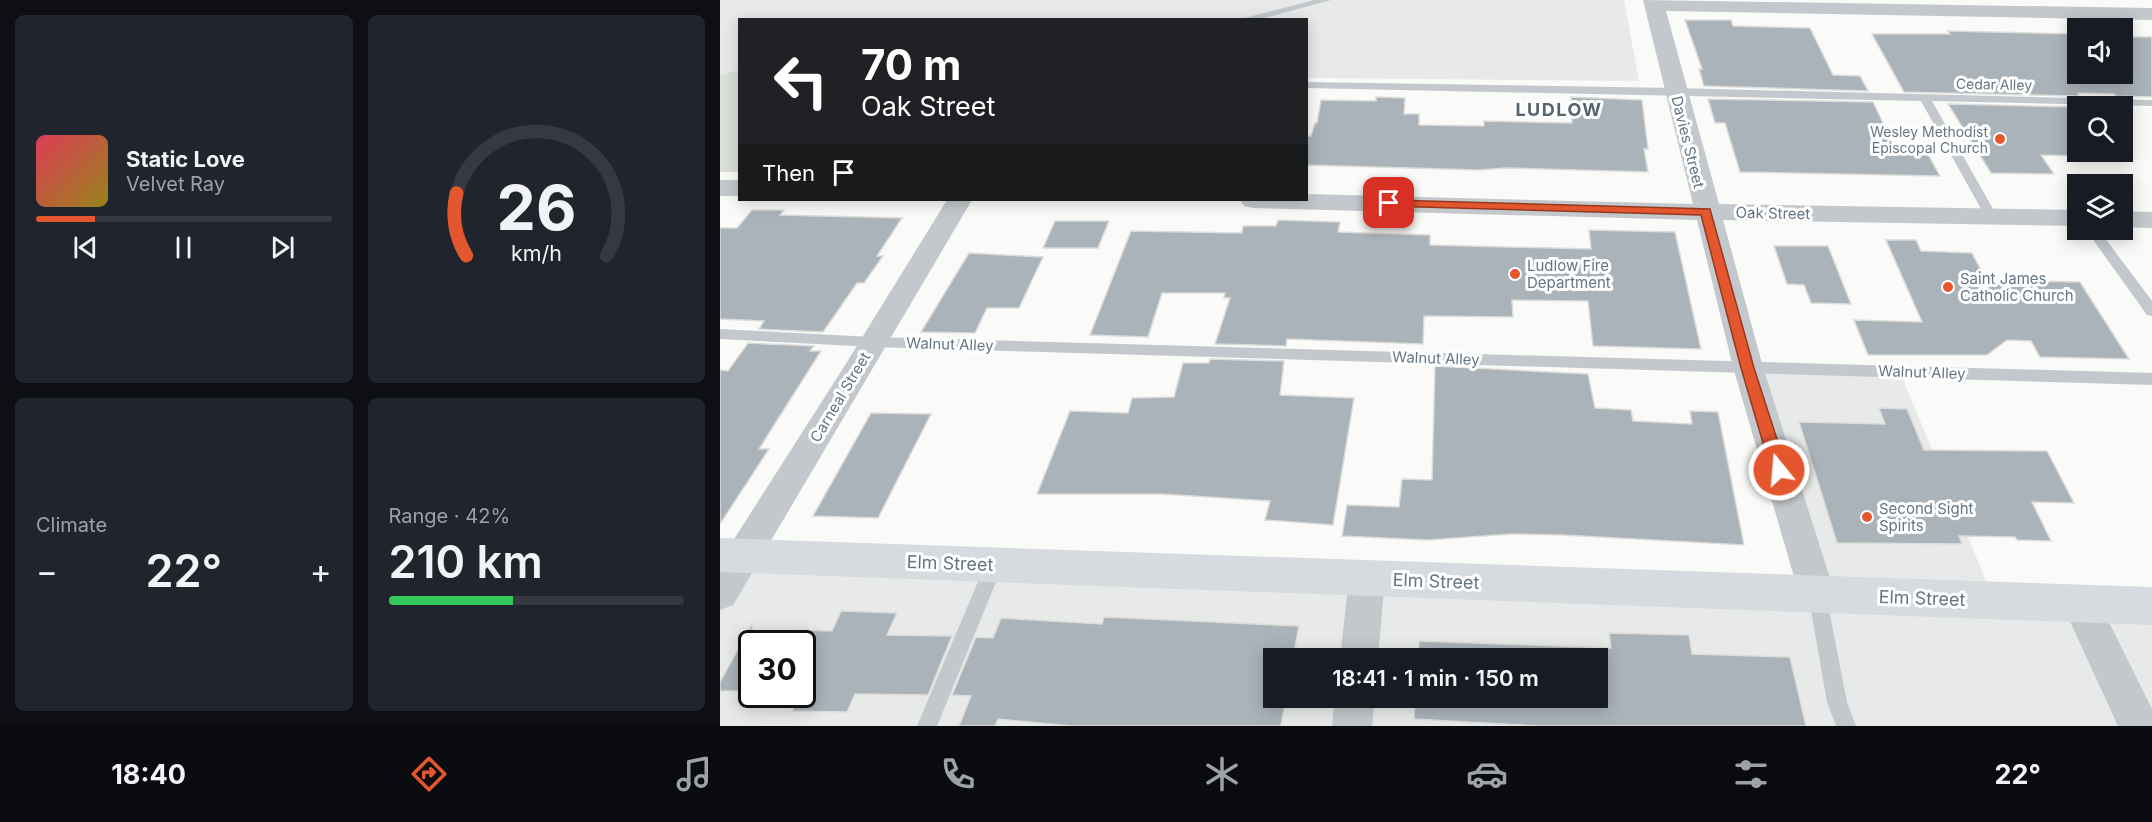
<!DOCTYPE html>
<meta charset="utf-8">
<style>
body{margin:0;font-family:Inter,sans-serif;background:#20242c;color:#f1f3f6;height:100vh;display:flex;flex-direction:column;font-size:22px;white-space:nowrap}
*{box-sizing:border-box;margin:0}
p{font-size:20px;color:#9ea1a6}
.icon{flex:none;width:33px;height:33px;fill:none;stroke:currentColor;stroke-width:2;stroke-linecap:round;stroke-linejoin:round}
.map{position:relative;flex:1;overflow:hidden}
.details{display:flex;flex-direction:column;gap:15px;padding:15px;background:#0d0f14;width:720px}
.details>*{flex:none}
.guide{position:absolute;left:18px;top:18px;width:570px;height:183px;border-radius:0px;box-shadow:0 3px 15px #0003;background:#202124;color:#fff;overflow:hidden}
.controls{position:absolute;left:1347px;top:18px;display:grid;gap:12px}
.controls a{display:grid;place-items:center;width:66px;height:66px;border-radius:0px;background:#171b24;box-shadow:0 3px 15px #0003;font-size:30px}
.speed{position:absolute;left:18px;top:630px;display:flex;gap:12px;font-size:30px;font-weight:700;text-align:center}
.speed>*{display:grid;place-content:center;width:78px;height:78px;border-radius:50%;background:#171b24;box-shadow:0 3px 15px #0003;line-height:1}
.speed .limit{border:3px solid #111;border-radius:9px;background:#fff;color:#111}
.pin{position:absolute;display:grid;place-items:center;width:51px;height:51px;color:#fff;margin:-26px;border-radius:12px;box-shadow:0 3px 9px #0006}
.me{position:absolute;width:66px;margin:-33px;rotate:343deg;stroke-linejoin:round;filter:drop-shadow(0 0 4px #0008)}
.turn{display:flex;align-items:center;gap:21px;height:126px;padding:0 24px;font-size:27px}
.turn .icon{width:78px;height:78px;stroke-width:2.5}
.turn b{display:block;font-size:42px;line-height:51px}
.then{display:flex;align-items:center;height:57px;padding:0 24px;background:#0003;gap:12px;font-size:22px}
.big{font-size:45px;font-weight:600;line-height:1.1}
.details .widget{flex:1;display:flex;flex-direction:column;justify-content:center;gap:9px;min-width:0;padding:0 21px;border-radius:9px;background:#20242c}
.details .dial{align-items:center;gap:0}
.dial svg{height:156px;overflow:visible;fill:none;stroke:#363941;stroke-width:7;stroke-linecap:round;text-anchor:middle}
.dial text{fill:#f1f3f6;stroke:none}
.song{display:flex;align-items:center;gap:18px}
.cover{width:72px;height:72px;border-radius:9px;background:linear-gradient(135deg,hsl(350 70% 55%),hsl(50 70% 35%))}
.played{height:6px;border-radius:3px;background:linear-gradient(90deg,#e4572e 20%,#363941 20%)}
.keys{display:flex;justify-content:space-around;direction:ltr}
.heat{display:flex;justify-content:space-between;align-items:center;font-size:33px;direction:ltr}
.charge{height:9px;border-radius:4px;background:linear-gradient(90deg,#34c759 42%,#363941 0)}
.details .tiles{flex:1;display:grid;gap:15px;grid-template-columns:repeat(2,1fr)}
.trip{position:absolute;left:543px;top:648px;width:345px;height:60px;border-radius:0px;background:#171b24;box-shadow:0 3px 15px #0003;font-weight:600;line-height:60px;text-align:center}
.tabs{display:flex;height:96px;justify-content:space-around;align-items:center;background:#090b0e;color:#9ea1a6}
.tabs .icon{width:42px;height:42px}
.tabs .active{color:#e4572e}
.tabs b{font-size:27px;color:#f1f3f6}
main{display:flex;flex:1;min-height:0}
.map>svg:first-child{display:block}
</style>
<main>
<section class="details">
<div class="tiles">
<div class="widget">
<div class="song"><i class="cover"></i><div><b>Static Love</b><p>Velvet Ray</p></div></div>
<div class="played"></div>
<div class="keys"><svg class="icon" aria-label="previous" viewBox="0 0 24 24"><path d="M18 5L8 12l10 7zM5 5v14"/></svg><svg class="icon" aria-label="pause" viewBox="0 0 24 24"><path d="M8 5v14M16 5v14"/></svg><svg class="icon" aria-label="next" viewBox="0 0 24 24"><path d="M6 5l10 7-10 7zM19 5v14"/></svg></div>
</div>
<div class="widget dial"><svg viewBox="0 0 100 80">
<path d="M14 69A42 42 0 1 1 86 69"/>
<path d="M14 69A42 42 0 0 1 9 37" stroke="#e4572e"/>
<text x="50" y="56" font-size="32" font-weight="700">26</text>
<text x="50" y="72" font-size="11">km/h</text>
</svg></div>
<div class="widget"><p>Climate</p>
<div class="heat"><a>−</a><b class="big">22°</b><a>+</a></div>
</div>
<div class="widget"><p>Range · 42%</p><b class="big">210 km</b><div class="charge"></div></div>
</div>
</section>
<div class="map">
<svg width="1432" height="726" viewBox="0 0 1432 726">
<rect width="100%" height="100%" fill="#fafaf8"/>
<!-- built -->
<path fill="#e8e9e9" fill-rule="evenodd" d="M0,0H904L919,81L587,78L586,20H20L19,70L0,75Z
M1028,367L1180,372L1274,600L1432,606V726H0V555L1097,594ZM32,644H82V694H32ZM554,658H878V698H554Z"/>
<!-- green -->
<path fill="#dadfd7" d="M19,70V172H0V75Z"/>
<!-- building -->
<path fill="#aab3b9" stroke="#dcdcda" stroke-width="1.5" d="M965,20H1011L1013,26L1090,28L1113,75L1140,76L1148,91L984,86L979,69H982Z
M1228,31L1358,34V74H1402V37H1432V97L1396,96L1394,94L1358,93V96L1184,92L1152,34H1230Z
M656,97L685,98L684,114H699V125L764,126V121L852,123L851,97L922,100L928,149H924L928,172L786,168L759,170L586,165V136H591L595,123H597L601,100L656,101Z
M988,99L1153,102L1175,148L1205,149L1220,176L1020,172L1005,123H995Z
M1228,104L1358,107V156L1321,155L1334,174L1271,173Z
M32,210H64L60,215L182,218L157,256H163L144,283H137L103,332L39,329L44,321L0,319V228H17Z
M558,220L620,222L618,232L710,235V245L871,249L869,230L955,232L981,349L873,346L868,301L792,300L793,317L704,316L703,344L567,339L566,346L495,344L510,298H504L505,293H442L428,337L370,335L411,231L522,233L523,226H556Z
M335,221H389L378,248H323Z
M1166,240H1196L1201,251L1252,253L1266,280L1360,282L1409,359L1320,357L1311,341L1287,340L1267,355H1148L1134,320L1202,322Z
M1054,246H1108L1131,304L1091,303L1084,285L1067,284Z
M249,253L323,257L299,308H267L255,333L201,332Z
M28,343L94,346L90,351H101L39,449H49L0,524V370L8,371Z
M490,359L564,361L560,395L634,398L613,525L545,520L550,501L440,494H317L350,411L408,413L412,398L454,397L463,363H489Z
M715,366L868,374L875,408L911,410L913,421L972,424L970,411L998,412L1024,545L843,535L791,534L708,540L622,536L627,505L679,507L682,479L712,480Z
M1159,408L1187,409L1204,450L1327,451L1354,503L1312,502L1331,541L1297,540L1295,537L1239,536L1242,544L1117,543L1079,422L1165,424Z
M151,413L211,414L158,518L93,516Z
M121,611L177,613L167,635L232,636L208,695L135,694L127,712L72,711L82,694V630L112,631Z
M384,617L579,626L573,658H554V698H566L561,726H351L278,719L275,726H239L251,696L232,695L256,637L273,638L281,618L382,624Z
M32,624V691H0V682Z
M889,633L969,635L972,654L1070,657L1086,726H818L694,719L695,698H878V658H698L699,641L891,648Z"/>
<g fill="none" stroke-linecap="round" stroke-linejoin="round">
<!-- service -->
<path fill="#c3c8cc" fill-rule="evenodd" d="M594,0H611L537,20H517Z
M586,82L955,88L1432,100V106L1212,101L1277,216L1271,220L1265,216L1201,101L586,88Z
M1366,230H1379L1432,301V316L1427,315Z
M0,329L153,337L1432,373V385L153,347L0,339Z
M274,557L280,559L283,565L217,726H197L265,565L268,559Z
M1097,586L1103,588L1106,594L1127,702L1136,726H1116L1107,702L1088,594L1091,588Z"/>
<!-- minor -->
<path fill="#c3c8cc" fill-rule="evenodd" d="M923,0L1432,8V20L946,11L999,204L1358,210V226L1003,220L1043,367L1115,594L1110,606L1097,611L1084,606L1079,594L1013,367L977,220L533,208L524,206L520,200H586V194L973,204Z
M0,180H20V196H0Z
M227,200H252L13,605L0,610V561L122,370Z
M1402,211L1432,212V228L1402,227Z
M647,562L660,566L665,578L658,658H620L629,578L634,566Z
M1361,587L1374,592L1432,709V726H1398L1342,604L1348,592Z
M615,698H655L652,726H612Z"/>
<!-- secondary -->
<path fill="#d6dbdf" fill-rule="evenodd" d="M0,538L1432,587V625L0,572Z"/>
</g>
<!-- route -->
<path fill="#e4572e" stroke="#94391e" stroke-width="1.5" d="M669,200L990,209L1034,368L1067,470L1064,475L1059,477L1054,475L1051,470L1021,368L981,215L665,206V201Z"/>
<!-- markers -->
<g fill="#e4572e" stroke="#fff" stroke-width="2">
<circle cx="1280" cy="139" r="6"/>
<circle cx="795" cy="274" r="6"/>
<circle cx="1228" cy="287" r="6"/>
<circle cx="1147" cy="517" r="6"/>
</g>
<g text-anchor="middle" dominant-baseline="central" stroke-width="6" stroke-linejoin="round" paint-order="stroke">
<!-- far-street labels -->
<g font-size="14" fill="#657683" stroke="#fff">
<text transform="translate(1274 84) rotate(1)">Cedar Alley</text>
</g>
<!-- far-poi labels -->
<g font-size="14" fill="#657683" stroke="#fff" text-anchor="end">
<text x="1268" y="131">Wesley Methodist<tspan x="1268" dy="16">Episcopal Church</tspan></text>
</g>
<!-- street labels -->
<g font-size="15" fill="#657683" stroke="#fff">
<text transform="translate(968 142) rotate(76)">Davies Street</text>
<text transform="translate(1053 213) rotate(1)">Oak Street</text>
<text transform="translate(230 344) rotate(2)">Walnut Alley</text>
<text transform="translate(716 358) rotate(2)">Walnut Alley</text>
<text transform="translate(1202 372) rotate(2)">Walnut Alley</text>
<text transform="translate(120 397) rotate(-59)">Carneal Street</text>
</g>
<!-- poi labels -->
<g font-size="15" fill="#657683" stroke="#fff" text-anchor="start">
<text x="807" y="265">Ludlow Fire<tspan x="807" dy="17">Department</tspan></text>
<text x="1240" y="278">Saint James<tspan x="1240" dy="17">Catholic Church</tspan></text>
<text x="1159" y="508">Second Sight<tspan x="1159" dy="17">Spirits</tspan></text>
</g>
<!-- far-district labels -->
<g font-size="18" font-weight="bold" letter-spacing="1.5" fill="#57646e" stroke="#fff">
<text x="839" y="109">LUDLOW</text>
</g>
<!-- near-street labels -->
<g font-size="18" fill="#657683" stroke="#fff">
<text transform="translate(230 563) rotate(2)">Elm Street</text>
<text transform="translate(716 581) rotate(2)">Elm Street</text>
<text transform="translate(1202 598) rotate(2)">Elm Street</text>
</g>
</g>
</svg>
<div class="controls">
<a><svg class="icon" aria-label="sound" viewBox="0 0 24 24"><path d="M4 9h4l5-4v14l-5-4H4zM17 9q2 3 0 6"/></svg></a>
<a><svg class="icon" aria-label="search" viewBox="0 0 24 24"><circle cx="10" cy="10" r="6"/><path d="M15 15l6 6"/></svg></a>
<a><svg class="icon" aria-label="layers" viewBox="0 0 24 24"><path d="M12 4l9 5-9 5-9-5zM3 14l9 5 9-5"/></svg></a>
</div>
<div class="speed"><div class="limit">30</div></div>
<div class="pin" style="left:669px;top:203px;background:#d93025"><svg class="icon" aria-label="arrive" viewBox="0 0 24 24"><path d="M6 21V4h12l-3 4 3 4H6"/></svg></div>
<svg class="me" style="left:1059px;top:470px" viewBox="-20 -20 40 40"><circle r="17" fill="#e4572e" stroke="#fff" stroke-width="3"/><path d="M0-11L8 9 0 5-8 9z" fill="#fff"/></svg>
<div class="trip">18:41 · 1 min · 150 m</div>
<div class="guide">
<div class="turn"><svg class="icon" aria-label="left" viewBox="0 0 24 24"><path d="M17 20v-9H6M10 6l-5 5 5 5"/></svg><div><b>70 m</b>Oak Street</div></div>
<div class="then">Then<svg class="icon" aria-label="arrive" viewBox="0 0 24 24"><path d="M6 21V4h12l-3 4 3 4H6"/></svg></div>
</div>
</div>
</main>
<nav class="tabs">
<b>18:40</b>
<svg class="icon active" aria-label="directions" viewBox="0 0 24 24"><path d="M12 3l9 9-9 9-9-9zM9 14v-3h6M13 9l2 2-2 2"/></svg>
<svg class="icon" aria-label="music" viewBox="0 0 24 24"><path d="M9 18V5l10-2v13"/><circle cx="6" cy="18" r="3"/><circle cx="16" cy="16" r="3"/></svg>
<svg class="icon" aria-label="phone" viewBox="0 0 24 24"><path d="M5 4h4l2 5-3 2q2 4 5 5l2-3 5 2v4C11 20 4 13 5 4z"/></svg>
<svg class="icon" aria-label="climate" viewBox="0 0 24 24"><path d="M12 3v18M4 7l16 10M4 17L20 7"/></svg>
<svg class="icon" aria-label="car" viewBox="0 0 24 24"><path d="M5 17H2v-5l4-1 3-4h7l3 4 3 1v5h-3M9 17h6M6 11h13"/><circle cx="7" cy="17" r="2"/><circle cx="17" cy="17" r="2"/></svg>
<svg class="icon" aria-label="filters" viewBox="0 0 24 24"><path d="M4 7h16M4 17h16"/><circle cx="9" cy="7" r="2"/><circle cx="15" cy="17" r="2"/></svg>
<b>22°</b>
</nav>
